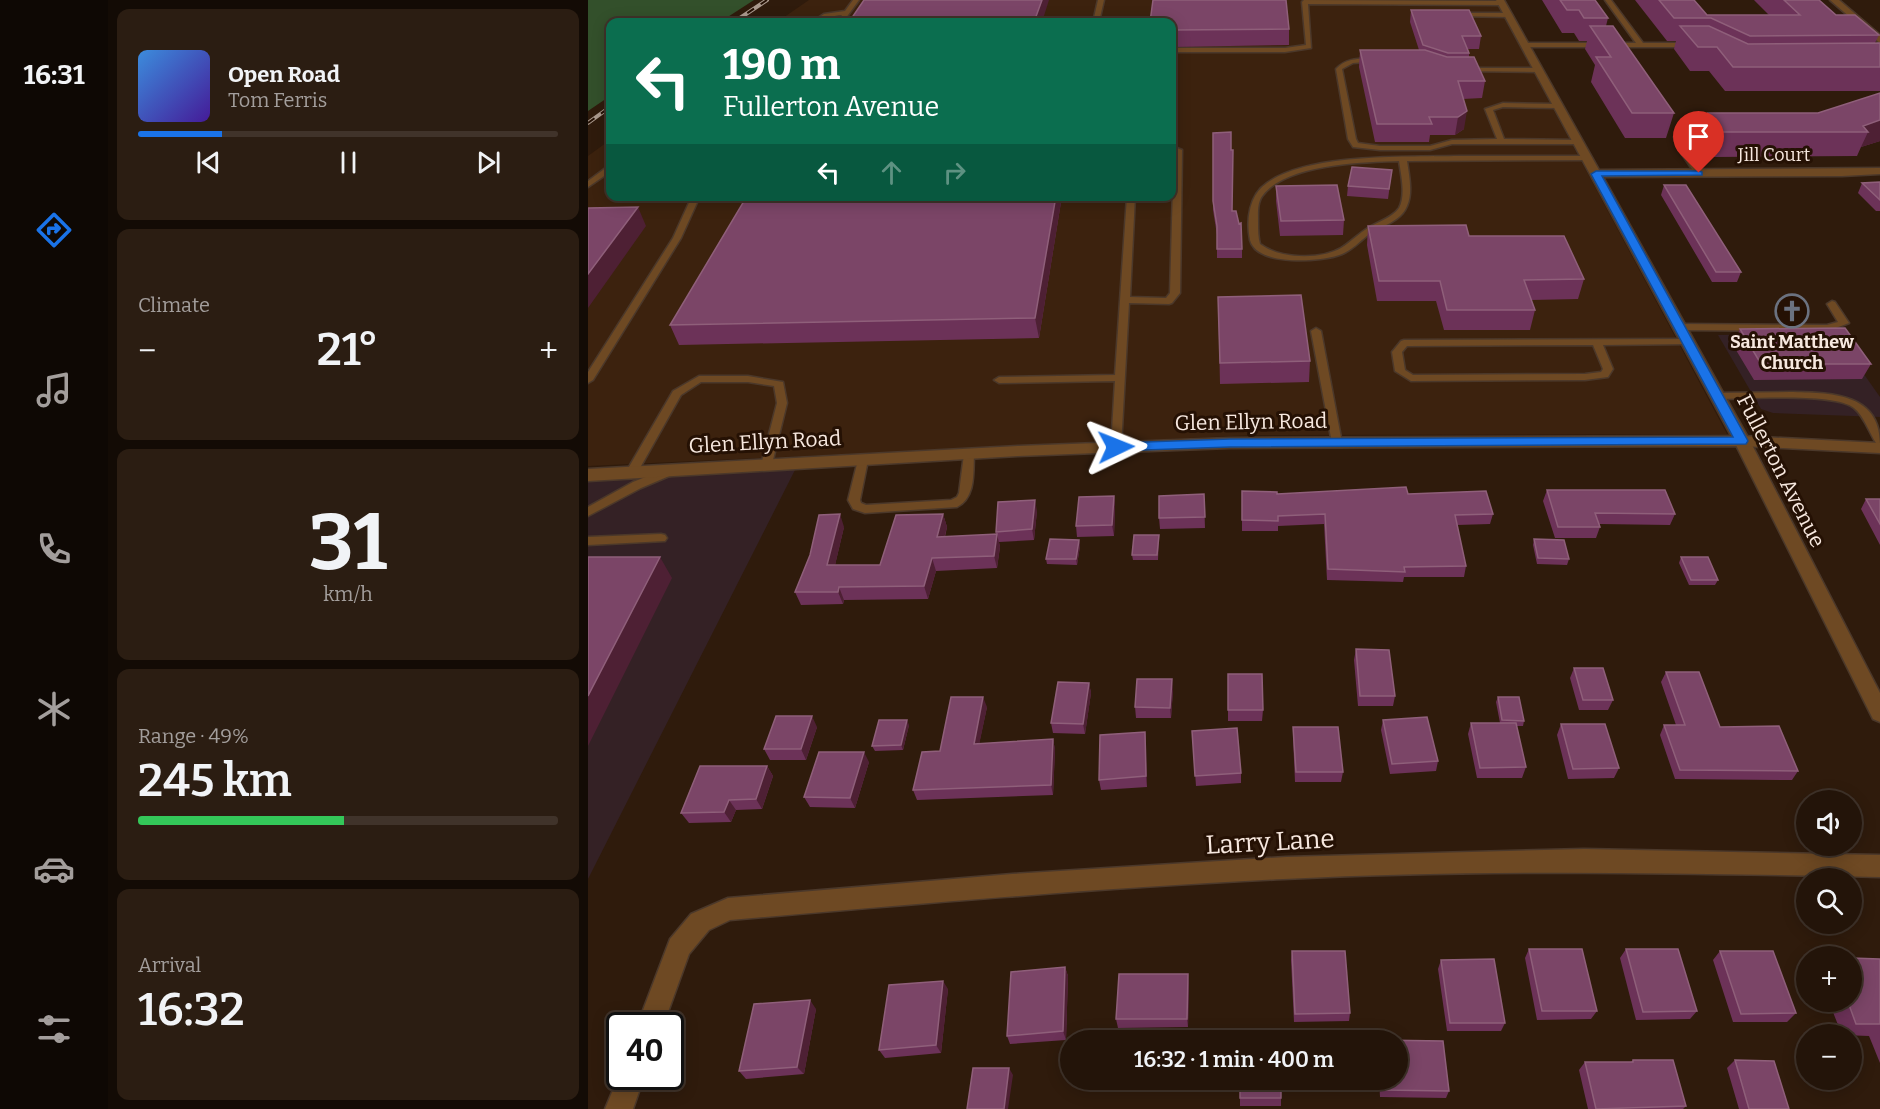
<!DOCTYPE html>
<meta charset="utf-8">
<style>
body{margin:0;font-family:Bitter,serif;background:#2b1d12;color:#f1f3f6;height:100vh;display:flex;flex-direction:column;font-size:22px;white-space:nowrap}
*{box-sizing:border-box;margin:0}
p{font-size:20px;color:#a39e9c}
.icon{flex:none;width:33px;height:33px;fill:none;stroke:currentColor;stroke-width:2;stroke-linecap:round;stroke-linejoin:round}
.map{position:relative;flex:1;overflow:hidden}
.side{display:flex;flex-direction:column;gap:9px;padding:9px;background:#130b05;width:480px}
.side>*{flex:none}
.guide{position:absolute;left:18px;top:18px;width:570px;height:183px;border-radius:12px;box-shadow:0 3px 15px #0003,0 0 0 2px #40332a;background:#0b6e4f;color:#fff;overflow:hidden}
.fabs{position:absolute;left:1208px;top:790px;display:grid;gap:12px}
.fabs a{display:grid;place-items:center;width:66px;height:66px;border-radius:50%;background:#231409;box-shadow:0 3px 15px #0003,0 0 0 2px #40332a;font-size:30px}
.speed{position:absolute;left:18px;top:1012px;display:flex;gap:12px;font-size:30px;font-weight:700;text-align:center}
.speed>*{display:grid;place-content:center;width:78px;height:78px;border-radius:50%;background:#231409;box-shadow:0 3px 15px #0003,0 0 0 2px #40332a;line-height:1}
.speed .limit{border:3px solid #111;border-radius:9px;background:#fff;color:#111}
.pin{position:absolute;display:grid;place-items:center;width:51px;height:51px;color:#fff;margin:-62px -26px;border-radius:50% 50% 50% 0;rotate:-45deg;box-shadow:0 0 6px #0007}
.pin .icon{rotate:45deg}
.me{position:absolute;width:66px;margin:-33px;rotate:88deg;stroke-linejoin:round;filter:drop-shadow(0 0 4px #0008)}
.turn{display:flex;align-items:center;gap:21px;height:126px;padding:0 18px;font-size:27px}
.turn .icon{width:78px;height:78px;stroke-width:2.5}
.turn b{display:block;font-size:42px;line-height:51px}
.lanes{display:flex;align-items:center;height:57px;padding:0 18px;background:#0003;justify-content:center;gap:30px;direction:ltr}
.lanes .off{opacity:.35}
.big{font-size:45px;font-weight:600;line-height:1.1}
.side .card{flex:1;display:flex;flex-direction:column;justify-content:center;gap:9px;min-width:0;padding:0 21px;border-radius:12px;background:#2b1d12}
.side .dial{align-items:center;gap:0}
.dial b{font-size:78px;line-height:1}
.song{display:flex;align-items:center;gap:18px}
.cover{width:72px;height:72px;border-radius:9px;background:linear-gradient(135deg,hsl(210 70% 55%),hsl(260 70% 35%))}
.played{height:6px;border-radius:3px;background:linear-gradient(90deg,#1a73e8 20%,#40332a 20%)}
.keys{display:flex;justify-content:space-around;direction:ltr}
.heat{display:flex;justify-content:space-between;align-items:center;font-size:33px;direction:ltr}
.charge{height:9px;border-radius:4px;background:linear-gradient(90deg,#34c759 49%,#40332a 0)}
.trip{position:absolute;left:472px;top:1030px;width:348px;height:60px;border-radius:30px;background:#231409;box-shadow:0 3px 15px #0003,0 0 0 2px #40332a;font-weight:600;line-height:60px;text-align:center}
main{display:flex;flex:1;min-height:0}
.menu{display:flex;flex-direction:column;width:108px;justify-content:space-around;align-items:center;background:#0e0804;color:#a39e9c}
.menu .icon{width:42px;height:42px}
.menu .current{color:#1a73e8}
.menu b{font-size:27px;color:#f1f3f6}
.map>svg:first-child{display:block}
</style>
<main>
<nav class="menu">
<b>16:31</b>
<svg class="icon current" aria-label="directions" viewBox="0 0 24 24"><path d="M12 3l9 9-9 9-9-9zM9 14v-3h6M13 9l2 2-2 2"/></svg>
<svg class="icon" aria-label="music" viewBox="0 0 24 24"><path d="M9 18V5l10-2v13"/><circle cx="6" cy="18" r="3"/><circle cx="16" cy="16" r="3"/></svg>
<svg class="icon" aria-label="phone" viewBox="0 0 24 24"><path d="M5 4h4l2 5-3 2q2 4 5 5l2-3 5 2v4C11 20 4 13 5 4z"/></svg>
<svg class="icon" aria-label="climate" viewBox="0 0 24 24"><path d="M12 3v18M4 7l16 10M4 17L20 7"/></svg>
<svg class="icon" aria-label="car" viewBox="0 0 24 24"><path d="M5 17H2v-5l4-1 3-4h7l3 4 3 1v5h-3M9 17h6M6 11h13"/><circle cx="7" cy="17" r="2"/><circle cx="17" cy="17" r="2"/></svg>
<svg class="icon" aria-label="filters" viewBox="0 0 24 24"><path d="M4 7h16M4 17h16"/><circle cx="9" cy="7" r="2"/><circle cx="15" cy="17" r="2"/></svg>
</nav>
<section class="side">
<div class="card">
<div class="song"><i class="cover"></i><div><b>Open Road</b><p>Tom Ferris</p></div></div>
<div class="played"></div>
<div class="keys"><svg class="icon" aria-label="previous" viewBox="0 0 24 24"><path d="M18 5L8 12l10 7zM5 5v14"/></svg><svg class="icon" aria-label="pause" viewBox="0 0 24 24"><path d="M8 5v14M16 5v14"/></svg><svg class="icon" aria-label="next" viewBox="0 0 24 24"><path d="M6 5l10 7-10 7zM19 5v14"/></svg></div>
</div>
<div class="card"><p>Climate</p>
<div class="heat"><a>−</a><b class="big">21°</b><a>+</a></div>
</div>
<div class="card dial"><b>31</b><p>km/h</p></div>
<div class="card"><p>Range · 49%</p><b class="big">245 km</b><div class="charge"></div></div>
<div class="card"><p>Arrival</p><b class="big">16:32</b></div>
</section>
<div class="map">
<svg width="1292" height="1109" viewBox="0 0 1292 1109">
<rect width="100%" height="100%" fill="#2f1b0c"/>
<!-- commercial -->
<path fill="#342125" d="M1247,333L1292,397V417L1185,413L1173,409L1130,335Z
M208,468L0,879V480Z"/>
<!-- built -->
<path fill="#3c220e" d="M221,0H907L1139,434L666,435L0,466V156L22,140V196H584V22H189Z"/>
<!-- green -->
<path fill="#33502b" d="M0,0H166L132,22H22V96L0,111Z"/>
<g fill="none" stroke-linecap="round" stroke-linejoin="round">
<!-- service casing -->
<g stroke="#4b382a" stroke-width="3">
<path id="service" d="M265,0H271L255,22H249L254,15C244,15 233,23 224,22L236,14L257,11Z
M510,0H516L511,22H505Z
M716,0L914,1L917,3L914,5L720,4L723,48L697,52H584V48H697L718,45L714,2Z
M1017,0H1023L1055,43H1103L1106,45L1103,47H936L933,45L936,43H1048Z
M868,13H921L924,15L921,17L866,16Z
M788,58L791,60L790,61L765,63L754,69L768,139L770,143L792,146H842L864,140L909,139L897,109L915,103L970,104L974,106L970,108L915,107L905,110L916,139L990,140L994,142L990,144H864L842,150H792L765,147L760,139L748,69C759,57 773,59 788,58Z
M875,68H950L953,70L950,72L873,71V69Z
M1104,127L1108,129L1107,131L1097,132L1094,137L1097,147L1115,173L1111,175H1108L1089,147L1086,137L1092,128Z
M584,146L594,150L592,293L584,303L581,304L541,303L533,447L528,451L523,447L527,381L411,383L406,380L411,377L527,375L539,196H547L542,297L578,298L582,293L586,151L584,150Z
M998,156L1002,158L1001,160L819,161C821,175 825,193 819,206C813,222 792,226 780,235C771,242 764,250 754,254C735,262 669,267 662,240C658,220 661,195 679,183C720,153 820,157 871,156C913,156 956,156 998,156ZM811,161C813,175 818,195 811,208C804,218 789,222 780,228C770,234 763,242 753,248C732,260 692,259 672,244C670,237 670,230 670,222C670,213 669,202 675,195C699,164 775,162 811,161Z
M19,167H22V172L0,187V181Z
M104,196H112L93,238L5,380L0,383V372L85,238Z
M1244,301L1247,302L1261,323L1240,331L1091,330L1086,327L1091,324L1239,325L1250,322L1239,304Z
M728,328L733,331L754,443L749,446L744,443L723,331Z
M1100,339L1105,342L1103,344L1015,345L1025,369L1020,377L997,380L823,381L807,371L804,352L813,341L816,340ZM1005,345L1015,369L1013,372L997,374L825,375L817,370L814,352L819,346Z
M111,376H160L195,382L199,403L183,468H175L173,465L189,403L186,386L160,382H113L93,395L48,475H40L38,472L85,391Z
M1202,392C1241,393 1292,392 1292,444L1288,443C1281,432 1276,416 1266,408C1247,392 1157,399 1129,399L1124,396L1129,393Z
M381,450L386,454C385,473 388,497 369,507L277,513L265,509L260,500L270,460L275,456L280,460L272,500L273,503L278,505L363,500L369,497L371,493L376,454Z
M82,467L88,471L86,474L53,488L0,516V507L45,482Z
M73,534L77,535L79,538L77,541L0,545V537Z"/>
</g>
<!-- minor casing -->
<g stroke="#4b382a" stroke-width="3">
<path id="minor" d="M908,0H916L1011,170L1292,168V174L1254,176L1015,177L1162,441L1292,693V722L1285,719L1146,441Z
M1242,0H1251L1292,35V43Z
M996,849L1292,855V877C1093,873 895,869 696,879C511,888 326,904 142,920L121,930L101,954L75,1026H49L82,939L103,914L140,898L424,874L698,857Z
M32,1073V1077H56L45,1109H17Z"/>
</g>
<!-- tertiary casing -->
<g stroke="#4b382a" stroke-width="3">
<path id="tertiary" d="M1154,436L1292,443V453L1154,446L642,448L430,456L0,481V469L430,446L642,438Z"/>
</g>
<!-- service -->
<use href="#service" fill="#6e4923" fill-rule="evenodd"/>
<!-- minor -->
<use href="#minor" fill="#6e4923" fill-rule="evenodd"/>
<!-- tertiary -->
<use href="#tertiary" fill="#6e4923" fill-rule="evenodd"/>
<!-- rail casing -->
<g stroke="#ab9a8e" stroke-width="4">
<path id="rail" d="M146,22L179,0
M0,123L22,107"/>
</g>
<!-- rail -->
<use href="#rail" stroke="#251104" stroke-width="2" stroke-dasharray="8" stroke-linecap="butt"/>
</g>
<!-- wall -->
<path fill="#6c3258" d="M954,0H1007L1020,18L1018,26L1086,113L1078,138H1037L1003,82L1007,65L997,49L999,41H991L986,33H974Z
M1047,0H1106L1119,15H1181L1166,0H1231L1248,15L1291,35L1287,43H1292V91H1137L1121,71H1102L1086,49L1088,41H1079Z
M823,10L893,36L891,49H880L881,53V57L897,81L894,98L875,99L876,129L867,135H842L841,142H787L771,67L772,50H831L822,22Z
M584,22L701,29V45L584,47Z
M1292,93V141L1273,147L1269,156L1125,157L1112,137L1120,113H1230Z
M625,133L654,249V258H629V235L625,210Z
M804,170L800,199L759,196L760,186Z
M1292,182V211H1288L1270,193L1274,183Z
M1076,185L1153,272L1149,282H1124L1073,195Z
M688,186L756,220L755,235L692,236L688,201Z
M474,196L451,338L91,345L82,325Z
M780,226L881,236L996,279L990,299L943,300L947,310L942,330H856L848,301H789L779,245Z
M630,297L722,361L721,382L632,384Z
M1152,329L1283,364L1274,379L1166,380L1145,345Z
M959,490L1087,514L1082,525L1011,524L1012,527L1008,538H967L955,501Z
M654,491L689,494H820L905,514L902,524L869,525L878,566L876,577H816L815,582L739,580L736,524L690,526V531H654Z
M616,494L617,528L572,529L571,518Z
M526,496L527,507L526,536L489,537L488,526Z
M1278,499H1292V545L1273,509Z
M449,511L446,540L411,542L412,547L409,568L348,571L340,599L256,600L255,604L213,605L207,592L256,527L247,565H292L355,514L359,527L357,537L408,534V532Z
M571,535L570,560H545L544,555Z
M946,539L981,559L979,565L949,564L945,545Z
M491,540L492,546L489,565L459,564L458,559Z
M1093,557L1130,580L1127,585H1101L1091,563Z
M768,649L807,696L805,706H770L766,660Z
M986,668L1025,700L1020,710H991L982,678Z
M1078,672L1132,727L1210,771L1204,780L1087,779L1072,735L1076,725H1088L1073,682Z
M640,674L675,710L674,721H640Z
M501,683L503,693L497,734L465,733L463,723Z
M585,690L583,718H548L547,707Z
M910,697L936,721L935,726H928L938,767L934,778H889L880,734L883,723H912L908,702Z
M399,707L391,744L465,739L467,750L465,795L329,800L325,790L352,751Z
M795,720L850,761L848,771L802,774L793,730Z
M973,724L1031,768L1026,778L980,779L969,735Z
M321,725L315,750L287,751L284,746Z
M229,727L218,760H182L176,749Z
M705,727L755,772L753,782H707L705,738Z
M604,731L653,773V783L608,786Z
M557,732L559,787L513,790L511,780Z
M281,762L267,808L222,807L216,797Z
M179,766L185,776L174,809L148,810L143,822L101,823L93,813Z
M941,949L1009,1011L1003,1019L949,1020L937,958Z
M1038,949L1109,1011L1102,1019L1048,1020L1032,958Z
M704,951L762,1013L761,1021L706,1022L703,960Z
M1132,951L1208,1013L1199,1022H1145L1125,960Z
M1292,959V1063L1281,1036L1254,1035L1241,1002H1263Z
M853,960L917,1023L913,1031H859L850,969Z
M477,967L480,976L478,1040L422,1044L419,1036Z
M601,983L600,1027L530,1028L528,1019Z
M360,989L353,1053L297,1058L291,1050Z
M228,1009L216,1074L158,1079L151,1071Z
M1045,1060L1098,1106L1095,1109H1000L991,1070L997,1062H1043Z
M1147,1060L1201,1109H1151L1139,1068Z
M652,1080L693,1098V1106H652Z
M791,1080H810L861,1091L858,1098L792,1097Z"/>
<!-- shaded-wall -->
<path fill="#4e2034" d="M454,0H461L454,22H446Z
M879,111L876,129L867,135L870,117Z
M1292,120V141L1273,147L1280,132L1275,126Z
M468,196H474L451,338L447,318Z
M50,207L58,226L0,308V274Z
M526,496L527,507L526,536L524,525Z
M447,500L449,511L446,540L444,529Z
M252,514L256,527L244,578L239,565Z
M355,514L359,527L353,550L349,537Z
M409,534L412,547L409,568L406,556Z
M491,540L492,546L489,565L488,559Z
M72,557L84,578L0,746V696Z
M344,558L348,571L340,599L336,586Z
M251,587L256,600L255,604L250,592Z
M584,679L585,690L583,718L582,708Z
M501,683L503,693L497,734L495,724Z
M395,697L399,707L389,755L386,744Z
M224,716L229,727L218,760L213,749Z
M319,720L321,725L315,750L313,745Z
M557,732L558,742L559,787L558,776Z
M465,739L467,750L465,795L463,785Z
M276,752L281,762L267,808L262,798Z
M179,766L185,776L174,809L168,799Z
M141,800L148,810L143,822L136,812Z
M477,967L480,976L478,1040L475,1031Z
M600,974L601,983L600,1027L599,1019Z
M355,981L360,989L353,1053L348,1045Z
M222,1000L228,1009L216,1074L209,1067Z
M421,1068L425,1075L420,1109H416Z"/>
<!-- building -->
<path fill="#7b4567" stroke="#8f5f7a" stroke-width="1.5" d="M276,0H454L446,22H261Z
M565,0H698L701,29L584,30V22H562Z
M972,0H1007L1020,18H996L991,10H979Z
M1071,0H1106L1119,15H1212L1196,0H1231L1248,15H1267L1291,35L1162,36L1123,18H1086Z
M823,10H881L893,36H874L881,53H860L835,45Z
M1002,26H1025L1086,113H1044L1008,57H1023Z
M1092,26H1121L1160,44L1292,43V67H1145L1129,47H1110Z
M772,50H837L859,57H886L897,81H870L879,111L870,117H841L844,124H789Z
M1292,93V120L1275,126L1280,132H1134L1120,113H1230Z
M643,132V150H645L644,211H648L651,224L653,223L654,249H629V226L625,201V133Z
M764,167L804,170L801,189L760,186Z
M1292,182V200L1274,183Z
M749,185L756,220L693,221L688,186Z
M1076,185H1098L1153,272H1128Z
M159,196H468L447,318L82,325Z
M50,207L0,274V208Z
M878,225L881,236H976L996,279L936,280L947,310H859L852,281H791L780,226Z
M713,295L722,361L632,363L630,297Z
M1257,328L1283,364H1173L1152,329Z
M818,487L820,494L898,491L905,514L867,515L878,566L816,567L817,572L740,569L737,514L690,516V521L654,520V491L689,492V494Z
M959,490H1077L1087,514L1007,513L1012,527H970Z
M616,494L617,517L571,518V496Z
M526,496L524,525L488,526L491,497Z
M1278,499H1292V524Z
M447,500L444,529L408,532L410,502Z
M252,514L239,565H292L308,515L355,514L349,537L409,534L406,556L344,558L336,586L251,587L250,592H207L222,555L231,515Z
M546,535H571L569,555H544Z
M462,539L491,540L488,559H458Z
M946,539L976,540L981,559L950,558Z
M0,557H72L0,696Z
M1093,557H1120L1130,580H1103Z
M768,649L801,650L807,696H772Z
M986,668H1015L1025,700H995Z
M1078,672H1111L1132,727L1191,726L1210,771L1092,770L1076,725H1097Z
M640,674H674L675,710H640Z
M549,679H584L582,708L547,707Z
M470,682L501,683L495,724L463,723Z
M363,697H395L386,744L465,739L463,785L325,790L334,752L352,751Z
M910,697H931L936,721L914,720Z
M188,716H224L213,749H176Z
M839,717L850,761L804,764L795,720Z
M291,720H319L313,745L284,746Z
M883,723H928L938,767L892,768Z
M973,724H1017L1031,768L985,769Z
M705,727H750L755,772H708Z
M649,728L653,773L607,776L604,731Z
M557,732L558,776L511,780L512,735Z
M231,752H276L262,798L216,797Z
M112,766H179L168,799L141,800L136,812L93,813Z
M941,949H994L1009,1011H954Z
M1038,949H1090L1109,1011L1055,1012Z
M704,951H757L762,1013L707,1014Z
M1132,951H1185L1208,1013L1153,1014Z
M1263,958L1292,959V1024H1268L1260,1002H1263Z
M906,959L917,1023H862L853,960Z
M477,967L475,1031L419,1036L423,972Z
M531,974H600L599,1019H528Z
M355,981L348,1045L291,1050L301,985Z
M222,1000L209,1067L151,1071L166,1004Z
M652,1040H692V1041H652Z
M790,1040L855,1041L861,1091L795,1090L794,1080H810V1041H791Z
M1045,1060H1085L1098,1106L1008,1109L997,1062H1045Z
M1147,1060L1186,1061L1201,1109H1161Z
M385,1068H421L416,1109H379Z
M652,1080H693V1098H652Z"/>
<!-- route -->
<path fill="#1a73e8" stroke="#114b97" stroke-width="1.5" d="M1111,171L1114,172V175L1014,176L1160,441L1158,444L642,447L528,451L522,447L528,443L642,439L1145,437L1003,174L1008,171Z"/>
<!-- icons -->
<defs>
<g id="church-ring" transform="scale(1.725)"><circle r="9.5" fill="#251104" stroke="#6b7280" stroke-width="1.5"/><path d="M-1.2-6h2.4v3.5h3.3v2.4h-3.3V6h-2.4V-.1h-3.3v-2.4h3.3Z" fill="#6b7280"/></g>
</defs>
<g fill-rule="evenodd">
<use href="#church-ring" x="1204" y="311"/>
</g>
<g text-anchor="middle" dominant-baseline="central" stroke-width="6" stroke-linejoin="round" paint-order="stroke">
<!-- far-street labels -->
<g font-size="18" fill="#f7e8df" stroke="#251104">
<text x="1186" y="155">Jill Court</text>
</g>
<!-- far-poi labels -->
<g font-size="18" font-weight="bold" fill="#f7e8df" stroke="#251104">
<text x="1204" y="342">Saint Matthew<tspan x="1204" dy="21">Church</tspan></text>
</g>
<!-- street labels -->
<g font-size="21" fill="#f7e8df" stroke="#251104">
<text transform="translate(663 422) rotate(-1)">Glen Ellyn Road</text>
<text transform="translate(177 442) rotate(-3)">Glen Ellyn Road</text>
<text transform="translate(1193 471) rotate(63)">Fullerton Avenue</text>
</g>
<!-- near-street labels -->
<g font-size="26" fill="#f7e8df" stroke="#251104">
<text transform="translate(682 842) rotate(-3)">Larry Lane</text>
</g>
</g>
</svg>
<div class="fabs">
<a><svg class="icon" aria-label="sound" viewBox="0 0 24 24"><path d="M4 9h4l5-4v14l-5-4H4zM17 9q2 3 0 6"/></svg></a>
<a><svg class="icon" aria-label="search" viewBox="0 0 24 24"><circle cx="10" cy="10" r="6"/><path d="M15 15l6 6"/></svg></a>
<a>+</a>
<a>−</a>
</div>
<div class="speed"><div class="limit">40</div></div>
<div class="pin" style="left:1111px;top:173px;background:#d93025"><svg class="icon" aria-label="arrive" viewBox="0 0 24 24"><path d="M6 21V4h12l-3 4 3 4H6"/></svg></div>
<svg class="me" style="left:528px;top:447px" viewBox="-20 -20 40 40"><path d="M0-17L14 15 0 8-14 15z" fill="#1a73e8" stroke="#fff" stroke-width="4"/></svg>
<div class="trip">16:32 · 1 min · 400 m</div>
<div class="guide">
<div class="turn"><svg class="icon" aria-label="left" viewBox="0 0 24 24"><path d="M17 20v-9H6M10 6l-5 5 5 5"/></svg><div><b>190 m</b>Fullerton Avenue</div></div>
<div class="lanes"><svg class="icon" aria-label="left" viewBox="0 0 24 24"><path d="M17 20v-9H6M10 6l-5 5 5 5"/></svg><svg class="icon off" aria-label="ahead" viewBox="0 0 24 24"><path d="M12 20V5M6 11l6-6 6 6"/></svg><svg class="icon off" aria-label="right" viewBox="0 0 24 24"><path d="M7 20v-9h11M14 6l5 5-5 5"/></svg></div>
</div>
</div>
</main>
